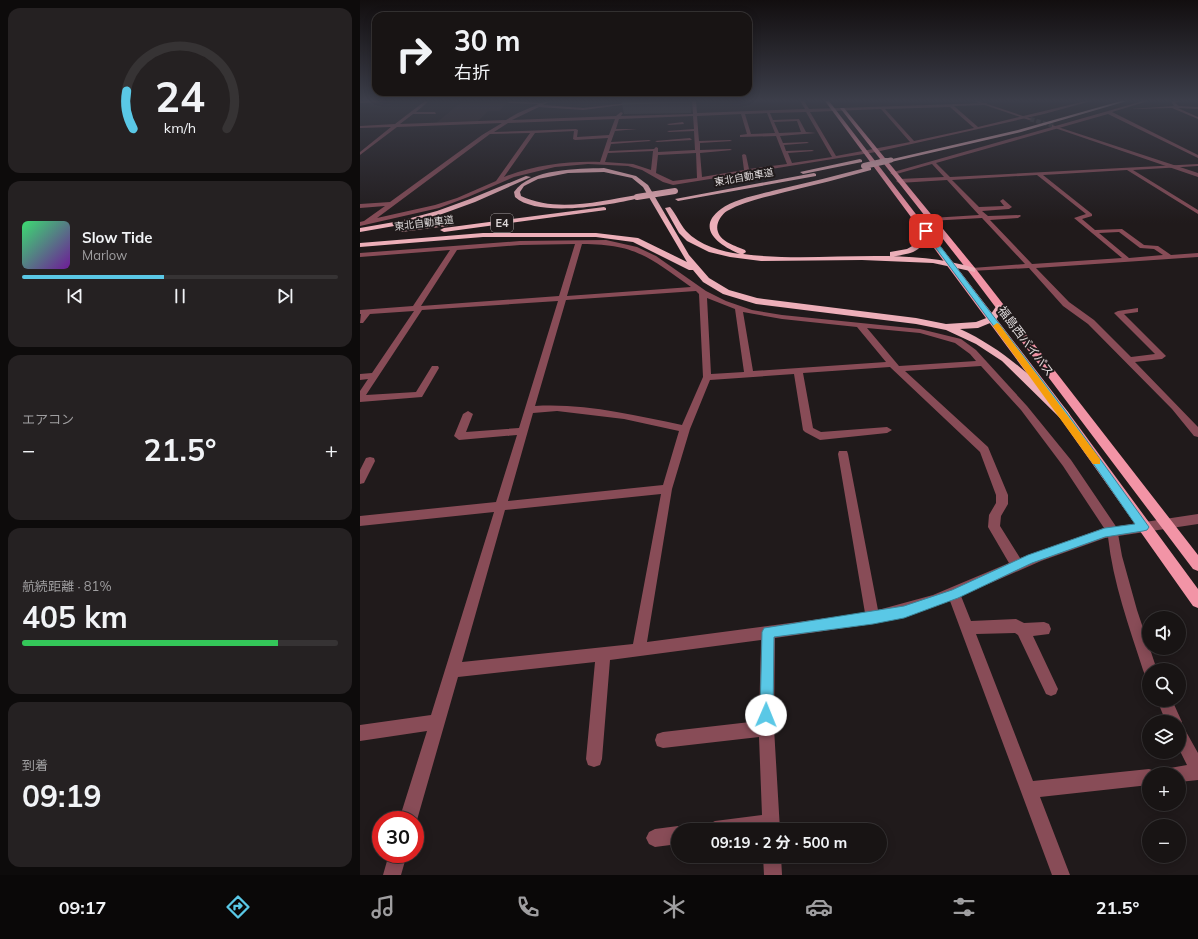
<!DOCTYPE html>
<html lang="ja">
<meta charset="utf-8">
<style>
body{margin:0;font-family:Mulish,"Noto Sans JP",sans-serif;background:#252122;color:#f1f3f6;height:100vh;display:flex;flex-direction:column;font-size:15px;white-space:nowrap}
*{box-sizing:border-box;margin:0}
p{font-size:13px;color:#9f9ea0}
.icon{flex:none;width:22px;height:22px;fill:none;stroke:currentColor;stroke-width:2;stroke-linecap:round;stroke-linejoin:round}
.map{position:relative;flex:1;overflow:hidden}
.drawer{display:flex;flex-direction:column;gap:8px;padding:8px;background:#0d0b0b;width:360px}
.drawer>*{flex:none}
.top-card{position:absolute;left:12px;top:12px;width:380px;height:84px;border-radius:12px;box-shadow:0 2px 10px #0003,0 0 0 1px #363334;background:#181414;color:#f1f3f6;overflow:hidden}
.fabs{position:absolute;left:782px;top:611px;display:grid;gap:8px}
.fabs a{display:grid;place-items:center;width:44px;height:44px;border-radius:50%;background:#181414;box-shadow:0 2px 10px #0003,0 0 0 1px #363334;font-size:20px}
.speed{position:absolute;left:12px;top:811px;display:flex;gap:8px;font-size:20px;font-weight:700;text-align:center}
.speed>*{display:grid;place-content:center;width:52px;height:52px;border-radius:50%;background:#181414;box-shadow:0 2px 10px #0003,0 0 0 1px #363334;line-height:1}
.speed .limit{border:6px solid #d22;background:#fff;color:#111}
.pin{position:absolute;display:grid;place-items:center;width:34px;height:34px;color:#fff;margin:-17px;border-radius:8px;box-shadow:0 2px 6px #0006}
.me{position:absolute;width:44px;margin:-22px;rotate:1deg;stroke-linejoin:round;filter:drop-shadow(0 0 3px #0008)}
.turn{display:flex;align-items:center;gap:14px;height:84px;padding:0 16px;font-size:18px}
.turn .icon{width:52px;height:52px;stroke-width:2.5}
.turn b{display:block;font-size:28px;line-height:34px}
.big{font-size:30px;font-weight:700;line-height:1.1}
.drawer .card{flex:1;display:flex;flex-direction:column;justify-content:center;gap:6px;min-width:0;padding:0 14px;border-radius:12px;background:#252122}
.drawer .dial{align-items:center;gap:0}
.dial svg{height:104px;overflow:visible;fill:none;stroke:#363334;stroke-width:7;stroke-linecap:round;text-anchor:middle}
.dial text{fill:#f1f3f6;stroke:none}
.song{display:flex;align-items:center;gap:12px}
.cover{width:48px;height:48px;border-radius:6px;background:linear-gradient(135deg,hsl(140 70% 55%),hsl(280 70% 35%))}
.played{height:4px;border-radius:2px;background:linear-gradient(90deg,#5ac8e6 45%,#363334 45%)}
.keys{display:flex;justify-content:space-around;direction:ltr}
.heat{display:flex;justify-content:space-between;align-items:center;font-size:22px;direction:ltr}
.charge{height:6px;border-radius:3px;background:linear-gradient(90deg,#34c759 81%,#363334 0)}
.trip{position:absolute;left:311px;top:823px;width:216px;height:40px;border-radius:20px;background:#181414;box-shadow:0 2px 10px #0003,0 0 0 1px #363334;font-weight:700;line-height:40px;text-align:center}
.tabs{display:flex;height:64px;justify-content:space-around;align-items:center;background:#0a0808;color:#9f9ea0}
.tabs .icon{width:28px;height:28px}
.tabs .active{color:#5ac8e6}
.tabs b{font-size:18px;color:#f1f3f6}
main{display:flex;flex:1;min-height:0}
.map>svg:first-child{display:block}
</style>
<main>
<section class="drawer">
<div class="card dial"><svg viewBox="0 0 100 80">
<path d="M14 69A42 42 0 1 1 86 69"/>
<path d="M14 69A42 42 0 0 1 9 40" stroke="#5ac8e6"/>
<text x="50" y="56" font-size="32" font-weight="700">24</text>
<text x="50" y="72" font-size="11">km/h</text>
</svg></div>
<div class="card">
<div class="song"><i class="cover"></i><div><b>Slow Tide</b><p>Marlow</p></div></div>
<div class="played"></div>
<div class="keys"><svg class="icon" aria-label="previous" viewBox="0 0 24 24"><path d="M18 5L8 12l10 7zM5 5v14"/></svg><svg class="icon" aria-label="pause" viewBox="0 0 24 24"><path d="M8 5v14M16 5v14"/></svg><svg class="icon" aria-label="next" viewBox="0 0 24 24"><path d="M6 5l10 7-10 7zM19 5v14"/></svg></div>
</div>
<div class="card"><p>エアコン</p>
<div class="heat"><a>−</a><b class="big">21.5°</b><a>+</a></div>
</div>
<div class="card"><p>航続距離 · 81%</p><b class="big">405 km</b><div class="charge"></div></div>
<div class="card"><p>到着</p><b class="big">09:19</b></div>
</section>
<div class="map">
<svg width="838" height="875" viewBox="0 0 838 875">
<rect width="100%" height="100%" fill="#201a1b"/>
<!-- built -->
<path fill="#302325" d="M103,101H149L139,111H128L117,122L76,123Z"/>
<g fill="none" stroke-linecap="round" stroke-linejoin="round">
<!-- tertiary-tunnel -->
<path stroke="#3c3638" stroke-width="4.5" stroke-dasharray="4.5 2" stroke-linecap="butt" d="M670,119L694,126"/>
<!-- minor -->
<path fill="#884c57" fill-rule="evenodd" d="M0,101H51L0,103Z
M65,101H69L56,112H75L76,114H53L40,124L146,120L158,113L179,104L148,103L149,101L181,103L191,101L183,105L223,108L268,103L270,104L223,110L179,107L152,120L256,116L261,112L263,113L261,116L333,114L332,101H336L337,113L445,109L440,101H444L449,109L627,103L626,105L594,106L618,127L726,101H731L684,114L516,152L313,185L303,182L282,170L268,166L228,164L195,167L154,177L108,197L79,208L0,226V222L4,221L25,206L0,208V204L30,202L122,135L142,123L37,127L0,155V152L31,127L0,128V126L35,124ZM590,107L614,128L554,141L525,109ZM521,109L550,142L476,156L450,112ZM446,112L472,157L432,163L428,153L454,151L452,150L426,151L424,145L449,143L447,142L423,143L420,136L456,133L446,132L439,119L413,120L410,113ZM407,113L415,133L391,134L385,114ZM381,114L387,134L380,135V137L416,136L427,164L389,169L386,155L384,154L382,155L384,170L342,177L340,153L372,150L370,149L340,150V143L372,141L370,140L339,141L337,116ZM333,116L334,129L307,131L309,132L334,131L335,150L298,152V148L296,147L294,149L249,151L251,144L291,141L289,140L251,142L255,131L277,129H256L259,119ZM255,119L249,135L217,137L218,130L216,129L134,132L148,123ZM437,121L441,132L419,133L414,122ZM214,131L213,139L215,140L248,138L240,162C207,161 175,165 144,177L175,133ZM170,133L136,181L97,198L75,205L17,218L130,134ZM293,151L291,170L273,164L245,162L248,153ZM336,153L337,178L313,181L296,173L298,155Z
M783,101H788L752,112L838,155V158L748,114L576,163L590,177L838,164V166L773,170L838,210V214L767,170L683,175L732,214V216L722,219L735,230L762,229L784,245L798,246L811,255L838,253V257L676,268L709,302L734,320L771,357L795,354L754,313L758,311L778,308V312L764,314L806,356L802,359L775,362L838,427V437L834,436L812,409L728,324L703,306L669,268L610,271L609,270L612,268L665,264L622,218L569,221L568,220L571,218L619,215L587,180L539,183L536,181L539,179L584,177L572,164L533,175L530,173ZM677,175L726,214L714,218L762,258L672,264L630,220L658,218L661,216L660,215L628,216L622,211L649,209L652,207L643,199L640,201L644,206L619,207L592,180ZM759,232L780,248L794,249L803,255L769,258L739,233Z
M811,101H821L815,103L819,106L838,107V109L818,108L838,117V119L812,108L769,109L814,106Z
M323,122L324,124L309,125L307,124Z
M330,138L332,140L297,142L295,141Z
M246,240L277,247L296,256L346,291L366,301L392,310L422,315L560,329L601,339L616,350L667,406L711,460L757,528L762,556L777,610L797,670H789V677L785,675L783,670C769,626 753,583 748,537L681,561L601,596L611,621L656,619L664,623L684,622L689,624L691,629L689,634L673,636L698,689L696,694L691,696L686,694L658,635L655,633L616,634L673,781L789,769L795,771L796,774H789V785L680,797L710,875H692L590,601L554,614L513,624L415,638L414,728L420,830H346L349,824L355,821L402,815L399,737L303,748L297,746L295,740L297,734L303,732L399,721L401,640L250,660L242,759L240,765L234,767L228,765L226,759L235,662L98,677L57,820L55,824V820H39L67,731L0,741V725L71,715L134,512L0,526V516L136,502L157,435L99,440L94,436L103,414L108,411L113,414L106,432L159,428L198,301L62,310L6,395L56,392L72,366H78L79,368L62,397L0,402V391L8,379L0,380V374L12,373L54,311L10,314L3,323H0L1,314H0V310L53,306L90,250L0,257V253L160,241ZM215,244L199,296L61,306L97,250L160,245ZM222,244C275,244 289,257 331,287L207,296ZM336,291L339,294L343,377L322,425C274,415 224,403 175,406L206,300ZM347,298L375,309L384,372L351,374ZM383,312L422,319L497,327L526,362L393,371ZM507,328L560,333L595,343L610,354L616,361L539,366ZM621,366L661,410L703,466L744,528L660,558L640,526L641,516L648,504V495L628,447L545,371ZM530,367L620,452L636,495V503L629,515L628,527L649,563L573,595L518,610L488,454L487,451H479L478,454L505,613L287,642L312,489L330,429L350,380L434,374L443,430L445,432L460,440L527,433L532,430L527,427L461,432L453,428L443,373ZM197,411L264,419L319,431L303,485L148,501L173,413ZM301,494L273,644L102,662L145,510Z
M10,457L14,458L15,461L4,483L0,484V470L6,458Z
M797,700H812L822,722L820,726L824,728L838,753V780L819,782V774H808L810,768L827,765L819,749V722H806Z
M318,826L325,830H318V844L295,847L289,844L286,838L289,832L295,829Z
M29,854H47L41,875H23Z
M403,856H421L422,875H404Z"/>
<!-- tertiary -->
<path fill="#884c57" fill-rule="evenodd" d="M613,101H618L672,119L669,120Z
M692,125L838,173V177L692,127Z
M838,514V524L745,538L741,537L739,533L741,529L745,528Z"/>
<!-- trunk -->
<path fill="#f294a6" fill-rule="evenodd" d="M465,101H469L708,412L838,589V608L833,606L700,418Z
M480,108H484L615,268L838,555V571L833,569L609,272Z"/>
<!-- motorway -->
<path fill="#edafb9" fill-rule="evenodd" d="M761,101H767L661,132L531,162L528,160L658,130Z
M500,159L502,160V162L443,174L440,172Z
M509,167L511,168V170C483,178 454,185 425,192C406,197 385,201 367,211C361,215 355,224 358,232C361,242 376,246 385,250L386,252L383,254C460,264 539,245 615,268V272L573,263L502,260L401,261L370,257L349,252L327,241L319,233L305,208L310,207C316,214 320,224 326,231C339,245 362,252 380,254C361,246 334,229 361,209C374,199 401,194 416,190C447,183 478,175 509,167Z
M244,168L276,176L288,185L329,255L349,278L369,290L397,298L556,318L586,324L616,322L629,317L637,305H643L645,307L635,321L618,328L600,329C635,345 663,368 690,395C697,401 705,407 710,415L704,419L700,418L642,361L616,344L586,330L556,324L396,304L363,294L343,282L333,270H329L273,242L236,237H123L0,247V243L123,233H236L278,238L327,262L283,187L272,178L244,172L208,173L178,179L164,186L160,192L161,196C197,213 240,201 277,195L279,196V198C251,205 178,218 155,197L154,192C171,168 217,169 244,168Z
M454,173L456,174V176L318,201L315,199Z
M166,176L171,177L115,202L82,214L40,225L0,232V228L40,221L77,211L110,199Z
M244,207L246,208V210L84,232L80,230L84,228Z
M556,218L563,220C564,238 566,250 546,254C541,255 535,257 530,256V252L547,249L554,245Z
M92,221H95V225L41,232L37,230L41,228Z"/>
<!-- motorway-bridge-far1 -->
<path stroke="#edafb9" stroke-width="5" d="M521,162L531,160"/>
<!-- motorway-bridge -->
<path stroke="#edafb9" stroke-width="6" d="M504,166L526,161
M277,197L315,191"/>
</g>
<!-- wall -->
<path fill="#423b3c" d="M264,101H332L331,113L264,114L262,104Z"/>
<!-- shaded-wall -->
<path fill="#2d2728" d="M330,101H332L331,113Z"/>
<!-- building -->
<path fill="#524c4d" stroke="#686263" d="M264,101H330V102L262,104Z"/>
<!-- sky -->
<linearGradient id="sky" x2="0" y2="1"><stop stop-color="#120e0f"/><stop offset="0.45" stop-color="#3c3e4a"/><stop offset="1" stop-color="#3c3e4a" stop-opacity="0"/></linearGradient>
<rect width="838" height="223" fill="url(#sky)"/>
<!-- route -->
<path fill="#5ac8e6" stroke="#3a8296" d="M564,230H568L707,413L789,527L787,530L783,531L745,537L672,563L598,598L544,618L513,624L414,637L413,715L411,719L406,721L402,719L400,715L402,632L404,628L544,606L592,590L668,555L745,528L775,524L701,417L564,232Z"/>
<!-- slow -->
<path fill="#f59e0b" d="M637,323L639,324L740,459V464H733L633,326Z"/>
<g text-anchor="middle" dominant-baseline="central" stroke-width="4" stroke-linejoin="round" paint-order="stroke">
<!-- far-street labels -->
<g font-size="10" fill="#ddd8d9" stroke="#201a1b">
<text transform="translate(384 177) rotate(-10)">東北自動車道</text>
<text transform="translate(64 223) rotate(-7)">東北自動車道</text>
</g>
<!-- shield labels -->
<rect fill="#201a1b" stroke="#a49fa0" stroke-width="1" x="131" y="214" width="22" height="18" rx="3"/>
<g font-size="11" font-weight="bold" fill="#ddd8d9">
<text x="142" y="223">E4</text>
</g>
<!-- street labels -->
<g font-size="12" fill="#ddd8d9" stroke="#201a1b">
<text transform="translate(666 341) rotate(53)">福島西バイパス</text>
</g>
</g>
</svg>
<div class="fabs">
<a><svg class="icon" aria-label="sound" viewBox="0 0 24 24"><path d="M4 9h4l5-4v14l-5-4H4zM17 9q2 3 0 6"/></svg></a>
<a><svg class="icon" aria-label="search" viewBox="0 0 24 24"><circle cx="10" cy="10" r="6"/><path d="M15 15l6 6"/></svg></a>
<a><svg class="icon" aria-label="layers" viewBox="0 0 24 24"><path d="M12 4l9 5-9 5-9-5zM3 14l9 5 9-5"/></svg></a>
<a>+</a>
<a>−</a>
</div>
<div class="speed"><div class="limit">30</div></div>
<div class="pin" style="left:566px;top:231px;background:#d93025"><svg class="icon" aria-label="arrive" viewBox="0 0 24 24"><path d="M6 21V4h12l-3 4 3 4H6"/></svg></div>
<svg class="me" style="left:406px;top:715px" viewBox="-20 -20 40 40"><circle r="19" fill="#fff"/><path d="M0-13L10 11 0 6-10 11z" fill="#5ac8e6"/></svg>
<div class="trip">09:19 · 2 分 · 500 m</div>
<div class="top-card">
<div class="turn"><svg class="icon" aria-label="right" viewBox="0 0 24 24"><path d="M7 20v-9h11M14 6l5 5-5 5"/></svg><div><b>30 m</b>右折</div></div>
</div>
</div>
</main>
<nav class="tabs">
<b>09:17</b>
<svg class="icon active" aria-label="directions" viewBox="0 0 24 24"><path d="M12 3l9 9-9 9-9-9zM9 14v-3h6M13 9l2 2-2 2"/></svg>
<svg class="icon" aria-label="music" viewBox="0 0 24 24"><path d="M9 18V5l10-2v13"/><circle cx="6" cy="18" r="3"/><circle cx="16" cy="16" r="3"/></svg>
<svg class="icon" aria-label="phone" viewBox="0 0 24 24"><path d="M5 4h4l2 5-3 2q2 4 5 5l2-3 5 2v4C11 20 4 13 5 4z"/></svg>
<svg class="icon" aria-label="climate" viewBox="0 0 24 24"><path d="M12 3v18M4 7l16 10M4 17L20 7"/></svg>
<svg class="icon" aria-label="car" viewBox="0 0 24 24"><path d="M5 17H2v-5l4-1 3-4h7l3 4 3 1v5h-3M9 17h6M6 11h13"/><circle cx="7" cy="17" r="2"/><circle cx="17" cy="17" r="2"/></svg>
<svg class="icon" aria-label="filters" viewBox="0 0 24 24"><path d="M4 7h16M4 17h16"/><circle cx="9" cy="7" r="2"/><circle cx="15" cy="17" r="2"/></svg>
<b>21.5°</b>
</nav>
